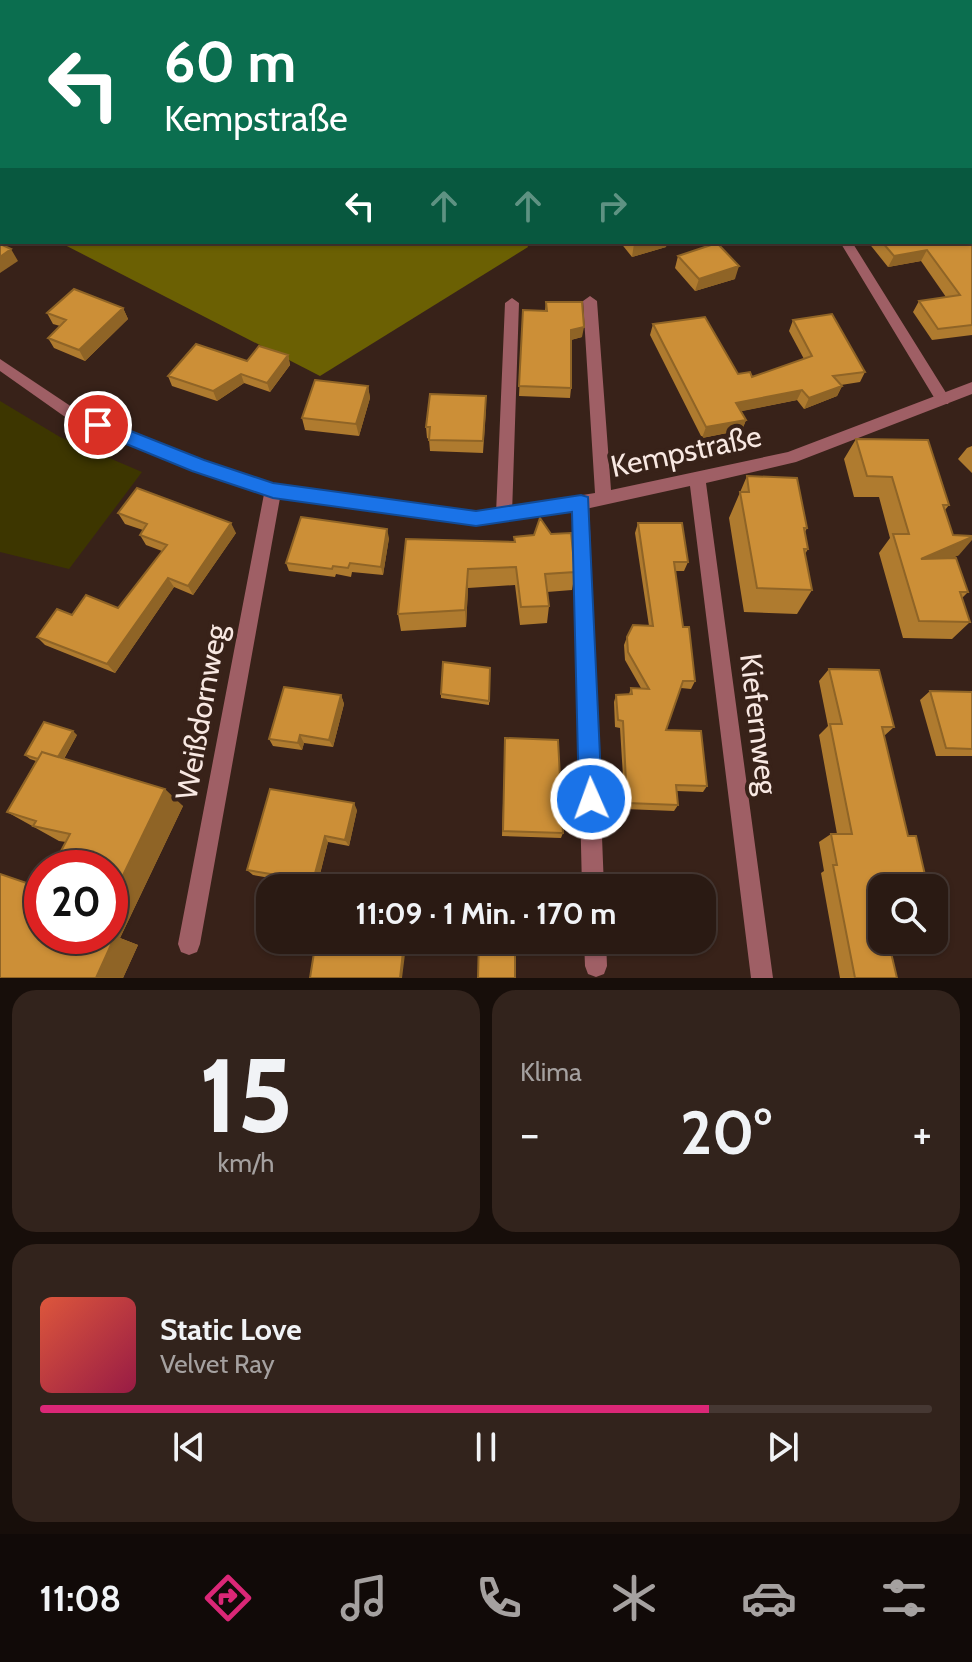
<!DOCTYPE html>
<html lang="de">
<meta charset="utf-8">
<style>
body{margin:0;font-family:Cabin,sans-serif;background:#32231c;color:#f1f3f6;height:100vh;display:flex;flex-direction:column;font-size:30px;white-space:nowrap}
*{box-sizing:border-box;margin:0}
p{font-size:26px;color:#a5a1a0}
.icon{flex:none;width:44px;height:44px;fill:none;stroke:currentColor;stroke-width:2;stroke-linecap:round;stroke-linejoin:round}
.map{position:relative;height:978px;overflow:hidden}
.details{display:flex;flex-direction:column;gap:12px;padding:12px;background:#170e0a;flex:1}
.details>*{flex:none}
.top-card{position:absolute;left:0px;top:0px;width:972px;height:244px;box-shadow:0 2px 6px #0004,0 0 0 2px #463833;background:#0b6e4f;color:#fff;overflow:hidden}
.fabs{position:absolute;left:868px;top:874px;display:grid;gap:16px}
.fabs a{display:grid;place-items:center;width:80px;height:80px;border-radius:16px;background:#2a1a13;box-shadow:0 2px 6px #0004,0 0 0 2px #463833;font-size:40px}
.speed{position:absolute;left:24px;top:850px;display:flex;gap:16px;font-size:40px;font-weight:700;text-align:center}
.speed>*{display:grid;place-content:center;width:104px;height:104px;border-radius:50%;background:#2a1a13;box-shadow:0 2px 6px #0004,0 0 0 2px #463833;line-height:1}
.speed .limit{border:12px solid #d22;background:#fff;color:#111}
.pin{position:absolute;display:grid;place-items:center;width:68px;height:68px;color:#fff;margin:-34px;border:4px solid #fff;border-radius:50%;box-shadow:0 2px 8px #0007}
.me{position:absolute;width:88px;margin:-44px;rotate:358deg;stroke-linejoin:round;filter:drop-shadow(0 0 6px #0008)}
.turn{display:flex;align-items:center;gap:28px;height:168px;padding:0 32px;font-size:36px}
.turn .icon{width:104px;height:104px;stroke-width:2.5}
.turn b{display:block;font-size:56px;line-height:68px}
.lanes{display:flex;align-items:center;height:76px;padding:0 32px;background:#0003;justify-content:center;gap:40px;direction:ltr}
.lanes .off{opacity:.35}
.big{font-size:60px;font-weight:700;line-height:1.1}
.details .card{flex:1;display:flex;flex-direction:column;justify-content:center;gap:12px;min-width:0;padding:0 28px;border-radius:24px;background:#32231c}
.details .dial{align-items:center;gap:0}
.dial b{font-size:104px;line-height:1}
.song{display:flex;align-items:center;gap:24px}
.cover{width:96px;height:96px;border-radius:12px;background:linear-gradient(135deg,hsl(10 70% 55%),hsl(340 70% 35%))}
.played{height:8px;border-radius:4px;background:linear-gradient(90deg,#db2777 75%,#463833 75%)}
.keys{display:flex;justify-content:space-around;direction:ltr}
.heat{display:flex;justify-content:space-between;align-items:center;font-size:44px;direction:ltr}
.details .tiles{flex:1;display:grid;gap:12px;grid-template-columns:1fr 1fr}
.card:last-child{grid-column:span 2}
.trip{position:absolute;left:256px;top:874px;width:460px;height:80px;border-radius:24px;background:#2a1a13;box-shadow:0 2px 6px #0004,0 0 0 2px #463833;font-weight:700;line-height:80px;text-align:center}
.tab-bar{display:flex;height:128px;justify-content:space-around;align-items:center;background:#110a08;color:#a5a1a0}
.tab-bar .icon{width:56px;height:56px}
.tab-bar .active{color:#db2777}
.tab-bar b{font-size:36px;color:#f1f3f6}
.map>svg:first-child{display:block}
</style>
<div class="map">
<svg width="972" height="978" viewBox="0 0 972 978">
<rect width="100%" height="100%" fill="#382219"/>
<!-- green -->
<path fill="#3d3600" d="M0,401L60,437L142,472L69,569L0,552Z"/>
<!-- forest -->
<path fill="#6b6003" d="M59,242H526L528,247L320,376Z"/>
<g fill="none" stroke-linecap="round" stroke-linejoin="round">
<!-- service -->
<path fill="#9f5f65" fill-rule="evenodd" d="M840,242H852L948,396L950,400L948,404H938Z
M512,298L519,303L512,514L510,519H498L496,514L505,303Z
M581,496L587,498L589,503L604,888H582L573,503L575,498Z
M584,940H606L607,966L604,974L596,977L588,974L585,966Z"/>
<!-- minor -->
<path fill="#9f5f65" fill-rule="evenodd" d="M183,0H203L205,2H185Z
M505,0H515L517,2H507Z
M859,0H869L870,2H860Z
M970,61H972V67H970Z
M590,296L597,301L611,490L788,452L972,382V394L796,462L706,483L773,978H751L690,486L581,510L476,526L280,498L200,944L197,952L189,955L181,952L178,944L264,494L192,470L68,419L0,371V359L78,411L203,461L273,483L476,512L595,493L583,301Z"/>
</g>
<!-- wall -->
<path fill="#af7b2f" d="M576,0H782H781V2H574Z
M888,0H972V50H970V2H889Z
M972,221V335L932,340L913,312L919,301L946,297L921,261L888,267L868,242H970Z
M620,242H667L666,247L632,257Z
M678,256L735,279L695,291L675,268Z
M546,302L582,337L571,340V388L570,398L519,396L523,310L545,311Z
M123,308L128,319L85,361L54,348L48,338L60,326L53,324L47,313Z
M793,320L865,372L860,382L841,385L842,386L837,396L804,409L797,400L741,411L746,420L742,430L702,438L650,335L653,324L738,374L752,377L804,359L789,331Z
M288,355L290,365L270,392L244,383L217,401L172,386L168,376L247,361Z
M368,386L370,398L359,436L305,430L302,418Z
M486,408L483,453L430,451L429,439L427,438L426,427Z
M856,439L949,505L945,510L959,555L952,558L968,592L962,598L970,622L952,639L903,638L879,553L890,538L879,497H854L844,459Z
M972,446V473L958,459L967,448Z
M747,476L807,528L805,532L808,549L805,554L812,590L797,614L744,612L729,518Z
M118,513L236,533L193,595L174,587L115,673L45,645L37,637L72,615L118,608L162,551L146,545L140,535L143,530L125,524Z
M638,523L688,562L684,571H675L683,627L695,681L691,689L681,688L666,730L707,786L703,792L677,791L678,805L674,811L625,809L620,728L615,727L614,702L616,695L629,694L631,688H641L625,660L624,645L627,637L649,626L635,533Z
M514,537L575,572L572,590L547,592L549,606L547,623L520,625L515,585L468,588L466,627L401,631L398,614L406,539L514,542Z
M389,538L383,575L352,572L351,577L336,574L335,577L289,571L286,563Z
M490,668L489,705L441,698V694Z
M829,669L894,727L884,736L882,906H881L897,978H840L821,873L824,871L819,842L831,834H837L819,735L828,726L819,681Z
M930,691L972,692V756H936L920,700Z
M341,695L344,704L333,747L304,743L302,750L273,746L269,739Z
M77,735L64,759L183,806L120,938L138,945L123,978H0L41,888L66,842L59,841L7,812L36,761L30,759L25,755Z
M505,738L563,833L561,838L502,836Z
M357,810L349,846L328,842L317,886L253,875L247,870Z"/>
<!-- shaded-wall -->
<path fill="#8f6426" d="M598,0H647V2H588Z
M642,242H667L666,247L632,257L634,244Z
M11,249L18,261L0,273V257Z
M927,250L921,261L888,267L894,256Z
M739,266L735,279L695,291L699,279Z
M123,308L128,319L85,361L79,350Z
M584,327L582,337L570,340L571,330Z
M288,355L290,365L270,392L267,383Z
M241,374L244,383L217,401L213,391Z
M368,386L370,398L359,436L356,424Z
M842,386L837,396L804,409L809,398Z
M802,390L797,400L733,413L736,403Z
M746,420L742,430L702,438L706,427Z
M231,523L236,533L193,595L188,586Z
M387,529L389,538L383,575L381,567Z
M972,537V540L959,555L905,577L921,559Z
M468,569V588L466,627L465,610Z
M168,578L174,587L115,673L107,664Z
M341,695L344,704L333,747L329,740Z
M73,731L77,735L59,767L54,764Z
M300,735L304,743L302,750L298,743Z
M165,789L183,806L120,938L138,945L123,978H96L110,935V902Z
M354,803L357,810L349,846L345,840Z
M325,836L328,842L317,886L313,881Z
M404,943L406,946L402,978H400Z"/>
<!-- building -->
<path fill="#cc8f37" stroke="#8f6426" stroke-width="2" d="M285,0H334L333,2H285Z
M576,0H598L588,2H574Z
M680,0H781V2H681Z
M897,0H972V40L970,39V2H897Z
M972,221V325L938,329L919,301L960,295L927,250L894,256L882,242H970V222Z
M717,243L739,266L699,279L678,256Z
M0,244L11,249L0,257Z
M74,289L123,308L79,350L48,338L66,320L47,313Z
M546,302H582L584,327L571,330V388L519,386L523,310L547,311Z
M832,314L865,372L833,376L842,386L809,398L802,390L736,403L746,420L706,427L653,324L705,317L738,374L750,372L752,377L812,356L793,320Z
M196,344L247,361L259,346L288,355L267,383L241,374L213,391L168,376Z
M315,380L368,386L356,424L302,418Z
M430,394L486,396L483,441L429,440L430,427H426Z
M856,439L928,440L949,505H943L953,535L972,536V537L921,559L956,558L968,592H960L970,622L919,621L893,534H909L892,477L867,476Z
M747,476L797,478L807,528H804L808,549H804L812,590L757,588L740,492H749Z
M137,488L231,523L188,586L168,578L107,664L37,637L57,609L72,615L86,595L118,608L167,545L140,535L147,524L118,513Z
M301,517L387,529L381,567L350,563L348,568L333,566L332,569L286,563Z
M540,518L551,534L571,533L575,572L545,574L549,606L521,607L516,567L468,569L465,610L398,614L406,539L515,542L514,537L534,535Z
M638,523H682L688,562H674L683,627H689L695,681H683L666,730L701,731L707,786L676,785L678,805L627,803L623,721L618,720L616,695L632,694L631,688L649,689L628,652L627,637L633,625L653,626Z
M443,662L490,668L489,701L441,694Z
M829,669L879,670L894,727H882L908,836H916L928,888H882V899H879L882,911V940H888L897,978H855L833,865H837L831,834H852L830,724H842Z
M284,687L341,695L329,740L300,735L298,743L269,739Z
M930,691L972,692V749L946,748Z
M44,722L73,731L58,757L42,752L38,759L25,755Z
M505,738L558,740L563,833L503,831Z
M42,752L165,789L110,902V868H52L70,834L33,826L36,821L7,812Z
M270,789L354,803L345,840L325,836L313,881L247,870Z
M0,874L41,888L42,886V936H110V934L115,936L96,978H0Z
M316,940H375L404,943L400,978H310Z
M479,940H515V978H478Z"/>
<!-- route -->
<path fill="#1a73e8" stroke="#114b97" stroke-width="2" d="M98,418L204,460L273,483L476,511L581,495L588,497L602,799L599,807L591,810L583,807L579,799L572,512L476,526L273,498L192,471L92,430V420Z"/>
<g text-anchor="middle" dominant-baseline="central" stroke-width="8" stroke-linejoin="round" paint-order="stroke">
<!-- street labels -->
<g font-size="30" fill="#f8e8e2" stroke="#382219">
<text transform="translate(686 451) rotate(-12)">Kempstraße</text>
<text transform="translate(201 712) rotate(-80)">Weißdornweg</text>
<text transform="translate(759 724) rotate(83)">Kiefernweg</text>
</g>
</g>
</svg>
<div class="fabs">
<a><svg class="icon" aria-label="search" viewBox="0 0 24 24"><circle cx="10" cy="10" r="6"/><path d="M15 15l6 6"/></svg></a>
</div>
<div class="speed"><div class="limit">20</div></div>
<div class="pin" style="left:98px;top:425px;background:#d93025"><svg class="icon" aria-label="arrive" viewBox="0 0 24 24"><path d="M6 21V4h12l-3 4 3 4H6"/></svg></div>
<svg class="me" style="left:591px;top:799px" viewBox="-20 -20 40 40"><circle r="17" fill="#1a73e8" stroke="#fff" stroke-width="3"/><path d="M0-11L8 9 0 5-8 9z" fill="#fff"/></svg>
<div class="trip">11:09 · 1 Min. · 170 m</div>
<div class="top-card">
<div class="turn"><svg class="icon" aria-label="left" viewBox="0 0 24 24"><path d="M17 20v-9H6M10 6l-5 5 5 5"/></svg><div><b>60 m</b>Kempstraße</div></div>
<div class="lanes"><svg class="icon" aria-label="left" viewBox="0 0 24 24"><path d="M17 20v-9H6M10 6l-5 5 5 5"/></svg><svg class="icon off" aria-label="ahead" viewBox="0 0 24 24"><path d="M12 20V5M6 11l6-6 6 6"/></svg><svg class="icon off" aria-label="ahead" viewBox="0 0 24 24"><path d="M12 20V5M6 11l6-6 6 6"/></svg><svg class="icon off" aria-label="right" viewBox="0 0 24 24"><path d="M7 20v-9h11M14 6l5 5-5 5"/></svg></div>
</div>
</div>
<section class="details">
<div class="tiles">
<div class="card dial"><b>15</b><p>km/h</p></div>
<div class="card"><p>Klima</p>
<div class="heat"><a>−</a><b class="big">20°</b><a>+</a></div>
</div>
<div class="card">
<div class="song"><i class="cover"></i><div><b>Static Love</b><p>Velvet Ray</p></div></div>
<div class="played"></div>
<div class="keys"><svg class="icon" aria-label="previous" viewBox="0 0 24 24"><path d="M18 5L8 12l10 7zM5 5v14"/></svg><svg class="icon" aria-label="pause" viewBox="0 0 24 24"><path d="M8 5v14M16 5v14"/></svg><svg class="icon" aria-label="next" viewBox="0 0 24 24"><path d="M6 5l10 7-10 7zM19 5v14"/></svg></div>
</div>
</div>
</section>
<nav class="tab-bar">
<b>11:08</b>
<svg class="icon active" aria-label="directions" viewBox="0 0 24 24"><path d="M12 3l9 9-9 9-9-9zM9 14v-3h6M13 9l2 2-2 2"/></svg>
<svg class="icon" aria-label="music" viewBox="0 0 24 24"><path d="M9 18V5l10-2v13"/><circle cx="6" cy="18" r="3"/><circle cx="16" cy="16" r="3"/></svg>
<svg class="icon" aria-label="phone" viewBox="0 0 24 24"><path d="M5 4h4l2 5-3 2q2 4 5 5l2-3 5 2v4C11 20 4 13 5 4z"/></svg>
<svg class="icon" aria-label="climate" viewBox="0 0 24 24"><path d="M12 3v18M4 7l16 10M4 17L20 7"/></svg>
<svg class="icon" aria-label="car" viewBox="0 0 24 24"><path d="M5 17H2v-5l4-1 3-4h7l3 4 3 1v5h-3M9 17h6M6 11h13"/><circle cx="7" cy="17" r="2"/><circle cx="17" cy="17" r="2"/></svg>
<svg class="icon" aria-label="filters" viewBox="0 0 24 24"><path d="M4 7h16M4 17h16"/><circle cx="9" cy="7" r="2"/><circle cx="15" cy="17" r="2"/></svg>
</nav>
